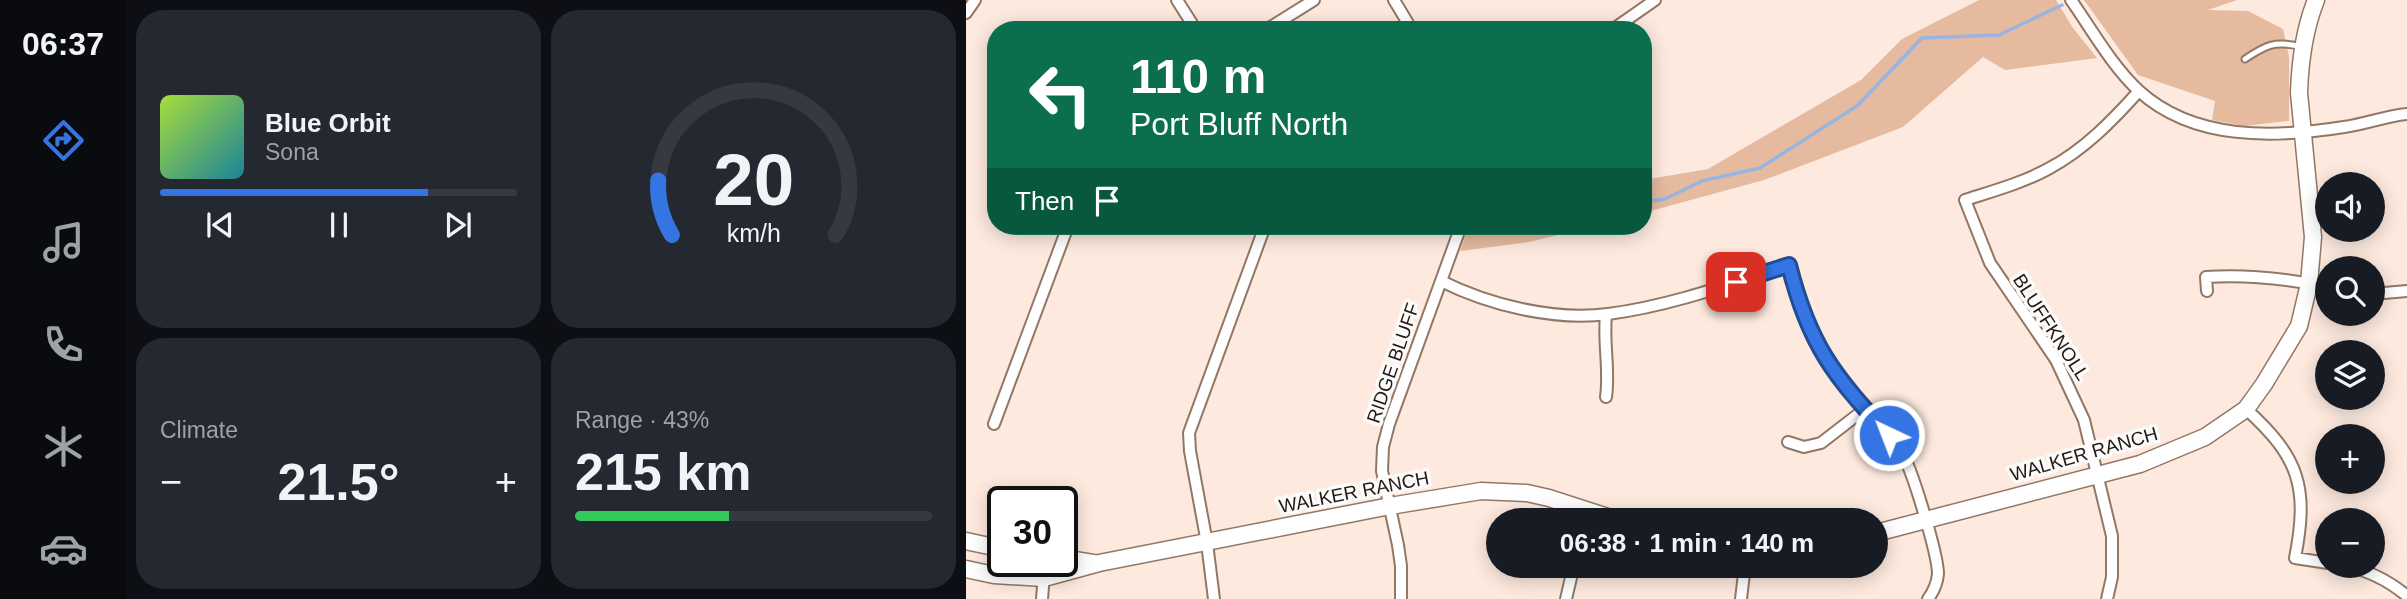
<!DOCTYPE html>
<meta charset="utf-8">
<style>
body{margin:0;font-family:Helvetica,sans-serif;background:#242831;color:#f1f3f6;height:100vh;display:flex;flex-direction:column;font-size:26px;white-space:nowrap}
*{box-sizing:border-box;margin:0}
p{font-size:23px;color:#9ea1a6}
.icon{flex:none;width:38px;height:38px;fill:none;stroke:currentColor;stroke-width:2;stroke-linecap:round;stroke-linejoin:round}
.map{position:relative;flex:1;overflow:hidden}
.drawer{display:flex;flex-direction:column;gap:10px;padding:10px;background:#0d0f14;width:840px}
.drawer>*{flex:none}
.hud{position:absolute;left:21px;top:21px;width:665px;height:214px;border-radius:28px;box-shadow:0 4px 18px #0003;background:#0b6e4f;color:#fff;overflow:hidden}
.controls{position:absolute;left:1349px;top:172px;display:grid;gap:14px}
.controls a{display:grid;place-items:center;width:70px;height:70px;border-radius:50%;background:#171b24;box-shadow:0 4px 18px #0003;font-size:35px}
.speed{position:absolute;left:21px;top:486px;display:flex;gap:14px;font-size:35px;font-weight:700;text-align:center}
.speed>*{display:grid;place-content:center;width:91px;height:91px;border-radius:50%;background:#171b24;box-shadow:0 4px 18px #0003;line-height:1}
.speed .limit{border:4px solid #111;border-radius:10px;background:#fff;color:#111}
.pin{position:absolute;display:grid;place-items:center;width:60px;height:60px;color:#fff;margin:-30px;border-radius:14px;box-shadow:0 4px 10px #0006}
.me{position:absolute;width:77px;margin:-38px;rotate:317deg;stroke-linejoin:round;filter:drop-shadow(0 0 5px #0008)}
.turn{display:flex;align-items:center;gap:24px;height:147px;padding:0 28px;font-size:32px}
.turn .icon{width:91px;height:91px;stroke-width:2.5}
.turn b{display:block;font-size:49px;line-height:60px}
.then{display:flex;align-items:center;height:66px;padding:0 28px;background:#0003;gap:14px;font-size:26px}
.big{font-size:52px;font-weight:700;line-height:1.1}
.drawer .tile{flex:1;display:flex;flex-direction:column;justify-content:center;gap:10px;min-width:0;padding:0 24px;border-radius:28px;background:#242831}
.drawer .dial{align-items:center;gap:0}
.dial svg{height:182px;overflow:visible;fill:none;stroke:#363941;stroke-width:7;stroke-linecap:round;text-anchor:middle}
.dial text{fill:#f1f3f6;stroke:none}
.song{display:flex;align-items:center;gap:21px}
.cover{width:84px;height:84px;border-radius:10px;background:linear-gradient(135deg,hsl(80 70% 55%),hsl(190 70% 35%))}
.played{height:7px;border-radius:4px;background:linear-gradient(90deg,#3475e3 75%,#363941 75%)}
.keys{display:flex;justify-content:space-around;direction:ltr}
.heat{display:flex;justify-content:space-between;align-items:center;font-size:38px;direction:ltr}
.charge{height:10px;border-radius:5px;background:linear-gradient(90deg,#34c759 43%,#363941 0)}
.drawer .tiles{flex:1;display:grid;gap:10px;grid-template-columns:repeat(2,1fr)}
.trip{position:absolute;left:520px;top:508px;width:402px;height:70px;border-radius:35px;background:#171b24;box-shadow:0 4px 18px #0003;font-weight:700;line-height:70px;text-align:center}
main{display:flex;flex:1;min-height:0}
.tab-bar{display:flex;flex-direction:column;width:126px;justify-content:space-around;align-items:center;background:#090b0e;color:#9ea1a6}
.tab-bar .icon{width:49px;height:49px}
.tab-bar .selected{color:#3475e3}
.tab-bar b{font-size:32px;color:#f1f3f6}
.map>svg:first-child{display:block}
</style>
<main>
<nav class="tab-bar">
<b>06:37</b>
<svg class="icon selected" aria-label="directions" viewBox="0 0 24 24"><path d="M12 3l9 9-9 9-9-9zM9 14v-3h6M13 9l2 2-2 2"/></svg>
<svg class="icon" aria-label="music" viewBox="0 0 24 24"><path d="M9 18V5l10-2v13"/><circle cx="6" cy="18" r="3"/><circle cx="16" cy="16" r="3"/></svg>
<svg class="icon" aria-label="phone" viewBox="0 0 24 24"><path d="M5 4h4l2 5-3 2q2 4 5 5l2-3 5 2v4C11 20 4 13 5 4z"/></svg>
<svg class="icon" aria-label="climate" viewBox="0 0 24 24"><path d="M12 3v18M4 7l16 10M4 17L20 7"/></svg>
<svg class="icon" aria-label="car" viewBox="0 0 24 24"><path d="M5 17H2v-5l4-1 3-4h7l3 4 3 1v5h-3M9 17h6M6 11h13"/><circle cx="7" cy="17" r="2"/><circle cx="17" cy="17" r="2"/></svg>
</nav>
<section class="drawer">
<div class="tiles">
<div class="tile">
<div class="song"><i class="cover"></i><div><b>Blue Orbit</b><p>Sona</p></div></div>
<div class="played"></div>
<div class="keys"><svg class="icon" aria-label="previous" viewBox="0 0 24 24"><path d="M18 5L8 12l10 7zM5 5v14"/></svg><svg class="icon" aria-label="pause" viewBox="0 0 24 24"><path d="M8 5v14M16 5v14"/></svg><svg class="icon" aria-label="next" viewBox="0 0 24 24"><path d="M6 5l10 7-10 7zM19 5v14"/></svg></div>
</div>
<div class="tile dial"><svg viewBox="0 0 100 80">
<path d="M14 69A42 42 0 1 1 86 69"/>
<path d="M14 69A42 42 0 0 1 8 45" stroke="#3475e3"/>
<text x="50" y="56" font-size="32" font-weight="700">20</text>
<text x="50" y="72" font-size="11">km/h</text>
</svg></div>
<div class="tile"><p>Climate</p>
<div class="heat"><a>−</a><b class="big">21.5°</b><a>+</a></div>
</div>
<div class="tile"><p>Range · 43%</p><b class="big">215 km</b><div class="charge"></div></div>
</div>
</section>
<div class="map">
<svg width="1441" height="599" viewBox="0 0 1441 599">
<rect width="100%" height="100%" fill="#fde9de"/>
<!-- green -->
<path fill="#e5ba9f" d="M1013,0H1090L1107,28L1131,58L1039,70L1017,57L937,127L798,180L677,213V180L742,169L895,80L936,39Z
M1118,0H1271L1242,10L1282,11L1317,29L1323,57V121L1278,126L1246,120L1249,101L1172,75Z
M503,226H629L563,242L494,251Z"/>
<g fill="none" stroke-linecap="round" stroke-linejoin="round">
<!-- stream -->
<path stroke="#98b4e2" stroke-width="3.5" d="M677,202L699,199L736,181L794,168L891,106L956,38L1033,35L1096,5"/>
<!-- lane casing -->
<g stroke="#937765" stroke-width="9">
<path id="lane" d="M1279,59C1300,45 1308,41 1333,46"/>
</g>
<!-- street casing -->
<g stroke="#937765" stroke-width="14">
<path id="street" d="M211,0L230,30
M428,0L446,30
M1105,0C1126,30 1146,66 1173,91C1228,141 1309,138 1378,127C1399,124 1420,116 1441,114
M0,13L9,0
M300,30L348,0
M646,30L689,0
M475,281C523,305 588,321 642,314C704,306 764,284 823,265C831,295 838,324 854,351C876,389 912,415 935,451C946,468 972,555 972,574C971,584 968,591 962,599
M1241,291L1240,277C1281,274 1322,279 1362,287
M1407,294L1441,291
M640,397C644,369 637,343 640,315
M1280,409C1333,457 1343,487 1329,558L1362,563
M28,424L102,226
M822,442L838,447L855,443L899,409
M1377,565C1401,570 1422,580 1441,596
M76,599L79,562
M248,599L241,543L224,451L223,433L299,226
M435,599V566L432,545L416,471L417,447L423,424L495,226
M600,599L608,565
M775,599L779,565
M1141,599L1146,577V536L1118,420L1090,360L1024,263L999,200C1027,191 1056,183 1082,169C1118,150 1146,121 1173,91"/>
</g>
<!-- secondary casing -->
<g stroke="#937765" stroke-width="19">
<path id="secondary" d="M910,533L1174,464L1239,437L1280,409L1298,384L1333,326L1343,284L1347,237L1333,93C1334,61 1338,30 1350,0
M0,541L37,549
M96,558L127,563
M0,569L28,575L78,578L133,563L424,506L515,491L561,493L583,498L651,520"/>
</g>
<!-- lane -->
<use href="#lane" stroke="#fff" stroke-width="5"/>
<!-- street -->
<use href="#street" stroke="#fff" stroke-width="10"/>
<!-- secondary -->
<use href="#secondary" stroke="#fff" stroke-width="16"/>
</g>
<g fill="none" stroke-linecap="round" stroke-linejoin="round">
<!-- route casing -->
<g stroke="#224c94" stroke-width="18">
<path id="route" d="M770,282L823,265C843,345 868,376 923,435"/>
</g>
<!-- route -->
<use href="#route" stroke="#3475e3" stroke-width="12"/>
</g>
<g text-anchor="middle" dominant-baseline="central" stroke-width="7" stroke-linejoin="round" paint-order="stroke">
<!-- street labels -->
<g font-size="19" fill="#241912" stroke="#fbfbfb">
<text transform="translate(1085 327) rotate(57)">BLUFFKNOLL</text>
<text transform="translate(427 363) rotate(-71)">RIDGE BLUFF</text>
<text transform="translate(1118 454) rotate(-16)">WALKER RANCH</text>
<text transform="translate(388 492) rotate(-11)">WALKER RANCH</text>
</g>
</g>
</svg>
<div class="controls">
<a><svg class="icon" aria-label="sound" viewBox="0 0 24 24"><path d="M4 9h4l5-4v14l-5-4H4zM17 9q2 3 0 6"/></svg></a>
<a><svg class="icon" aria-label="search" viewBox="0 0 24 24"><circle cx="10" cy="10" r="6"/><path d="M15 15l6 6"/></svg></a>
<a><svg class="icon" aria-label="layers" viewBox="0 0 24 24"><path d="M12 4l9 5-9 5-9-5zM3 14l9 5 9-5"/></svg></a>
<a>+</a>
<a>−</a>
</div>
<div class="speed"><div class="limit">30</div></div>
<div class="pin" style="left:770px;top:282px;background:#d93025"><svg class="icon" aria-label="arrive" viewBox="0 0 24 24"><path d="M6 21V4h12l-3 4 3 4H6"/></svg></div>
<svg class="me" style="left:923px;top:435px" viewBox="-20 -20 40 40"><circle r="17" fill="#3475e3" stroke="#fff" stroke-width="3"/><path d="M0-11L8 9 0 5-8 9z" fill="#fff"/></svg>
<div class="trip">06:38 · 1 min · 140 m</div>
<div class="hud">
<div class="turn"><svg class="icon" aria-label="left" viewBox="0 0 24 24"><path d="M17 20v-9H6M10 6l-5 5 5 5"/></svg><div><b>110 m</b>Port Bluff North</div></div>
<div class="then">Then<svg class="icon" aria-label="arrive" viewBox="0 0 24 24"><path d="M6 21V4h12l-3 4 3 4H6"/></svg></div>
</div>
</div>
</main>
